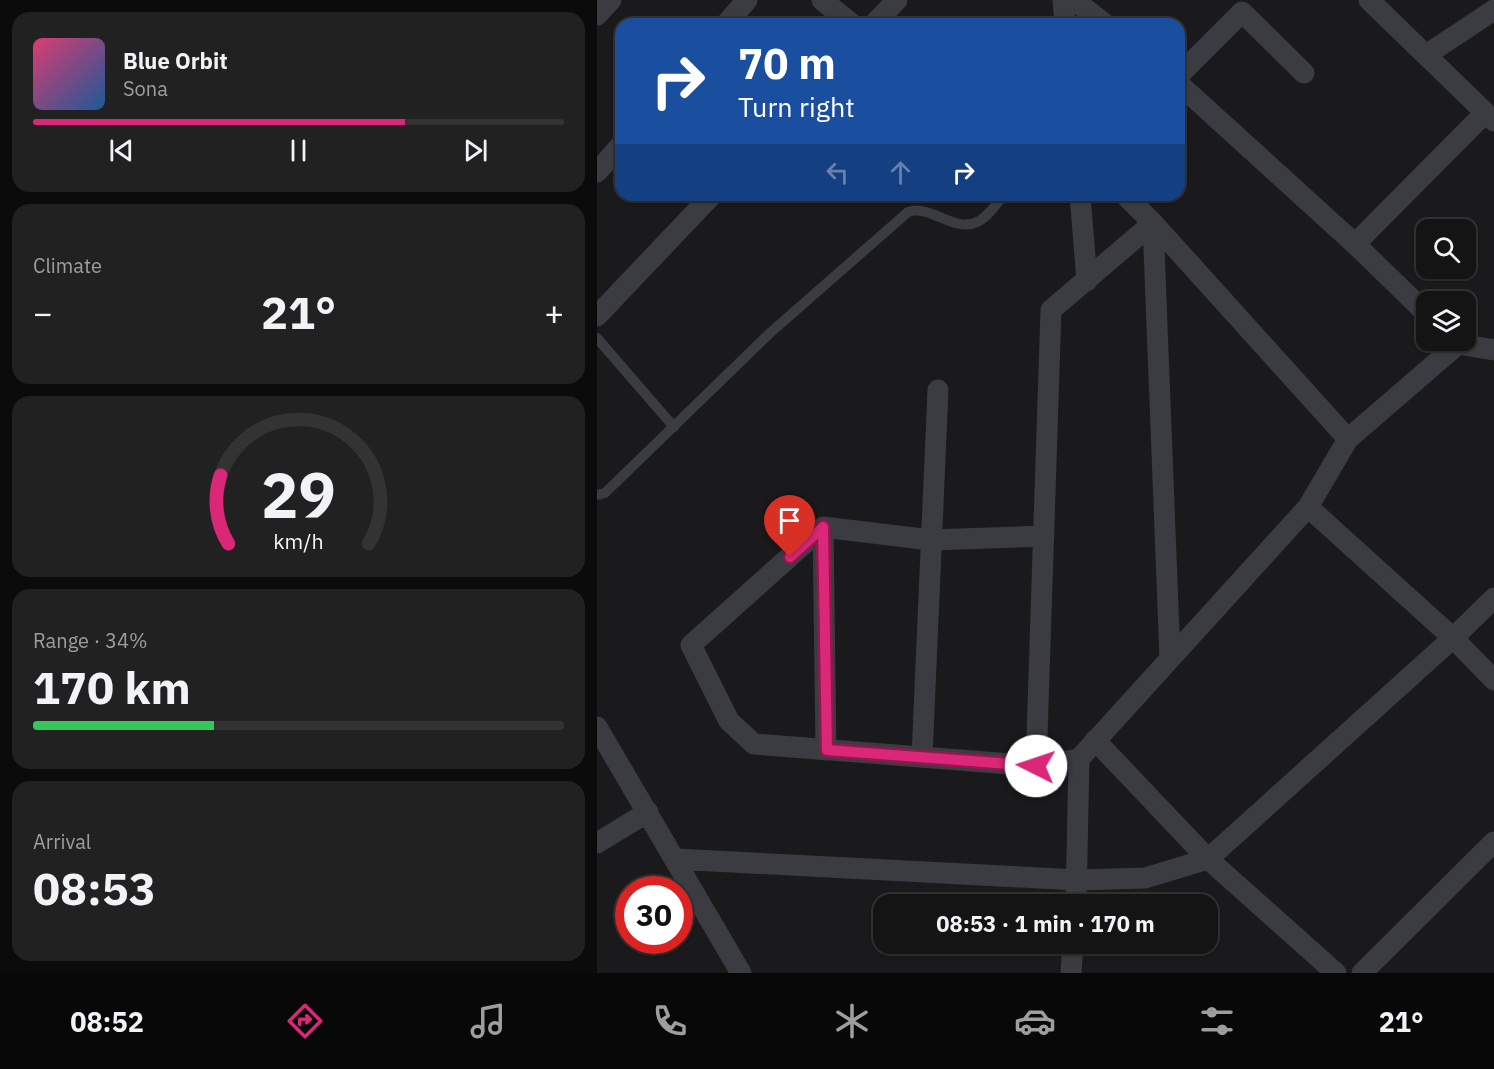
<!DOCTYPE html>
<meta charset="utf-8">
<style>
body{margin:0;font-family:"IBM Plex Sans",sans-serif;background:#212122;color:#f1f3f6;height:100vh;display:flex;flex-direction:column;font-size:22px;white-space:nowrap}
*{box-sizing:border-box;margin:0}
p{font-size:20px;color:#9d9ea0}
.icon{flex:none;width:33px;height:33px;fill:none;stroke:currentColor;stroke-width:2;stroke-linecap:round;stroke-linejoin:round}
.map{position:relative;flex:1;overflow:hidden}
.side{display:flex;flex-direction:column;gap:12px;padding:12px;background:#0b0b0c;width:597px}
.side>*{flex:none}
.guide{position:absolute;left:18px;top:18px;width:570px;height:183px;border-radius:18px;box-shadow:0 2px 4px #0004,0 0 0 2px #333334;background:#1a4fa0;color:#fff;overflow:hidden}
.controls{position:absolute;left:819px;top:219px;display:grid;gap:12px}
.controls a{display:grid;place-items:center;width:60px;height:60px;border-radius:12px;background:#141415;box-shadow:0 2px 4px #0004,0 0 0 2px #333334;font-size:30px}
.speed{position:absolute;left:18px;top:876px;display:flex;gap:12px;font-size:30px;font-weight:700;text-align:center}
.speed>*{display:grid;place-content:center;width:78px;height:78px;border-radius:50%;background:#141415;box-shadow:0 2px 4px #0004,0 0 0 2px #333334;line-height:1}
.speed .limit{border:9px solid #d22;background:#fff;color:#111}
.pin{position:absolute;display:grid;place-items:center;width:51px;height:51px;color:#fff;margin:-62px -26px;border-radius:50% 50% 50% 0;rotate:-45deg;box-shadow:0 0 6px #0007}
.pin .icon{rotate:45deg}
.me{position:absolute;width:66px;margin:-33px;rotate:274deg;stroke-linejoin:round;filter:drop-shadow(0 0 4px #0008)}
.turn{display:flex;align-items:center;gap:21px;height:126px;padding:0 24px;font-size:27px}
.turn .icon{width:78px;height:78px;stroke-width:2.5}
.turn b{display:block;font-size:42px;line-height:51px}
.lanes{display:flex;align-items:center;height:57px;padding:0 24px;background:#0003;justify-content:center;gap:30px;direction:ltr}
.lanes .off{opacity:.35}
.big{font-size:45px;font-weight:700;line-height:1.1}
.side .card{flex:1;display:flex;flex-direction:column;justify-content:center;gap:9px;min-width:0;padding:0 21px;border-radius:18px;background:#212122}
.side .dial{align-items:center;gap:0}
.dial svg{height:156px;overflow:visible;fill:none;stroke:#333334;stroke-width:7;stroke-linecap:round;text-anchor:middle}
.dial text{fill:#f1f3f6;stroke:none}
.song{display:flex;align-items:center;gap:18px}
.cover{width:72px;height:72px;border-radius:9px;background:linear-gradient(135deg,hsl(340 70% 55%),hsl(210 70% 35%))}
.played{height:6px;border-radius:3px;background:linear-gradient(90deg,#db2777 70%,#333334 70%)}
.keys{display:flex;justify-content:space-around;direction:ltr}
.heat{display:flex;justify-content:space-between;align-items:center;font-size:33px;direction:ltr}
.charge{height:9px;border-radius:4px;background:linear-gradient(90deg,#34c759 34%,#333334 0)}
.trip{position:absolute;left:276px;top:894px;width:345px;height:60px;border-radius:18px;background:#141415;box-shadow:0 2px 4px #0004,0 0 0 2px #333334;font-weight:700;line-height:60px;text-align:center}
.tabs{display:flex;height:96px;justify-content:space-around;align-items:center;background:#080808;color:#9d9ea0}
.tabs .icon{width:42px;height:42px}
.tabs .on{color:#db2777}
.tabs b{font-size:27px;color:#f1f3f6}
main{display:flex;flex:1;min-height:0}
.map>svg:first-child{display:block}
</style>
<main>
<section class="side">
<div class="card">
<div class="song"><i class="cover"></i><div><b>Blue Orbit</b><p>Sona</p></div></div>
<div class="played"></div>
<div class="keys"><svg class="icon" aria-label="previous" viewBox="0 0 24 24"><path d="M18 5L8 12l10 7zM5 5v14"/></svg><svg class="icon" aria-label="pause" viewBox="0 0 24 24"><path d="M8 5v14M16 5v14"/></svg><svg class="icon" aria-label="next" viewBox="0 0 24 24"><path d="M6 5l10 7-10 7zM19 5v14"/></svg></div>
</div>
<div class="card"><p>Climate</p>
<div class="heat"><a>−</a><b class="big">21°</b><a>+</a></div>
</div>
<div class="card dial"><svg viewBox="0 0 100 80">
<path d="M14 69A42 42 0 1 1 86 69"/>
<path d="M14 69A42 42 0 0 1 10 34" stroke="#db2777"/>
<text x="50" y="56" font-size="32" font-weight="700">29</text>
<text x="50" y="72" font-size="11">km/h</text>
</svg></div>
<div class="card"><p>Range · 34%</p><b class="big">170 km</b><div class="charge"></div></div>
<div class="card"><p>Arrival</p><b class="big">08:53</b></div>
</section>
<div class="map">
<svg width="897" height="973" viewBox="0 0 897 973">
<rect width="100%" height="100%" fill="#1a1a1c"/>
<g fill="none" stroke-linecap="round" stroke-linejoin="round">
<!-- lane -->
<path stroke="#3b3c41" stroke-width="10" d="M0,338L77,427
M0,495L8,493L173,333L311,212C333,204 358,233 380,222C390,218 400,203 407,195"/>
<!-- street -->
<path stroke="#3b3c41" stroke-width="21" d="M225,0L255,24
M466,0L468,24
M477,0L508,24
M772,0L897,121
M0,15L14,0
M129,24L150,0
M277,24L300,0
M829,55L897,10
M582,75L645,12L707,73
M582,84L758,244L830,314
M0,172L24,145
M483,195L490,281
M758,244L888,113
M0,316L115,195
M711,507L856,638L897,680
M226,527L229,750
M447,536L334,540L226,527L94,645L132,721L157,744L439,766L482,759
M573,658L556,223L751,439
M0,727L144,973
M498,740L611,859L739,973
M325,757L341,390
M439,766L454,310L556,223L528,195
M0,843L51,812
M78,859L481,880L548,878L611,859L856,638L897,598
M479,904L482,759L711,507L751,439L861,344L897,350
M474,973L476,944
M765,973L897,842"/>
</g>
<g fill="none" stroke-linecap="round" stroke-linejoin="round">
<!-- route casing -->
<g stroke="#8e194d" stroke-width="15">
<path id="route" d="M193,557L226,527L230,750L439,766"/>
</g>
<!-- route -->
<use href="#route" stroke="#db2777" stroke-width="10"/>
</g>
</svg>
<div class="controls">
<a><svg class="icon" aria-label="search" viewBox="0 0 24 24"><circle cx="10" cy="10" r="6"/><path d="M15 15l6 6"/></svg></a>
<a><svg class="icon" aria-label="layers" viewBox="0 0 24 24"><path d="M12 4l9 5-9 5-9-5zM3 14l9 5 9-5"/></svg></a>
</div>
<div class="speed"><div class="limit">30</div></div>
<div class="pin" style="left:193px;top:557px;background:#d93025"><svg class="icon" aria-label="arrive" viewBox="0 0 24 24"><path d="M6 21V4h12l-3 4 3 4H6"/></svg></div>
<svg class="me" style="left:439px;top:766px" viewBox="-20 -20 40 40"><circle r="19" fill="#fff"/><path d="M0-13L10 11 0 6-10 11z" fill="#db2777"/></svg>
<div class="trip">08:53 · 1 min · 170 m</div>
<div class="guide">
<div class="turn"><svg class="icon" aria-label="right" viewBox="0 0 24 24"><path d="M7 20v-9h11M14 6l5 5-5 5"/></svg><div><b>70 m</b>Turn right</div></div>
<div class="lanes"><svg class="icon off" aria-label="left" viewBox="0 0 24 24"><path d="M17 20v-9H6M10 6l-5 5 5 5"/></svg><svg class="icon off" aria-label="ahead" viewBox="0 0 24 24"><path d="M12 20V5M6 11l6-6 6 6"/></svg><svg class="icon" aria-label="right" viewBox="0 0 24 24"><path d="M7 20v-9h11M14 6l5 5-5 5"/></svg></div>
</div>
</div>
</main>
<nav class="tabs">
<b>08:52</b>
<svg class="icon on" aria-label="directions" viewBox="0 0 24 24"><path d="M12 3l9 9-9 9-9-9zM9 14v-3h6M13 9l2 2-2 2"/></svg>
<svg class="icon" aria-label="music" viewBox="0 0 24 24"><path d="M9 18V5l10-2v13"/><circle cx="6" cy="18" r="3"/><circle cx="16" cy="16" r="3"/></svg>
<svg class="icon" aria-label="phone" viewBox="0 0 24 24"><path d="M5 4h4l2 5-3 2q2 4 5 5l2-3 5 2v4C11 20 4 13 5 4z"/></svg>
<svg class="icon" aria-label="climate" viewBox="0 0 24 24"><path d="M12 3v18M4 7l16 10M4 17L20 7"/></svg>
<svg class="icon" aria-label="car" viewBox="0 0 24 24"><path d="M5 17H2v-5l4-1 3-4h7l3 4 3 1v5h-3M9 17h6M6 11h13"/><circle cx="7" cy="17" r="2"/><circle cx="17" cy="17" r="2"/></svg>
<svg class="icon" aria-label="filters" viewBox="0 0 24 24"><path d="M4 7h16M4 17h16"/><circle cx="9" cy="7" r="2"/><circle cx="15" cy="17" r="2"/></svg>
<b>21°</b>
</nav>
